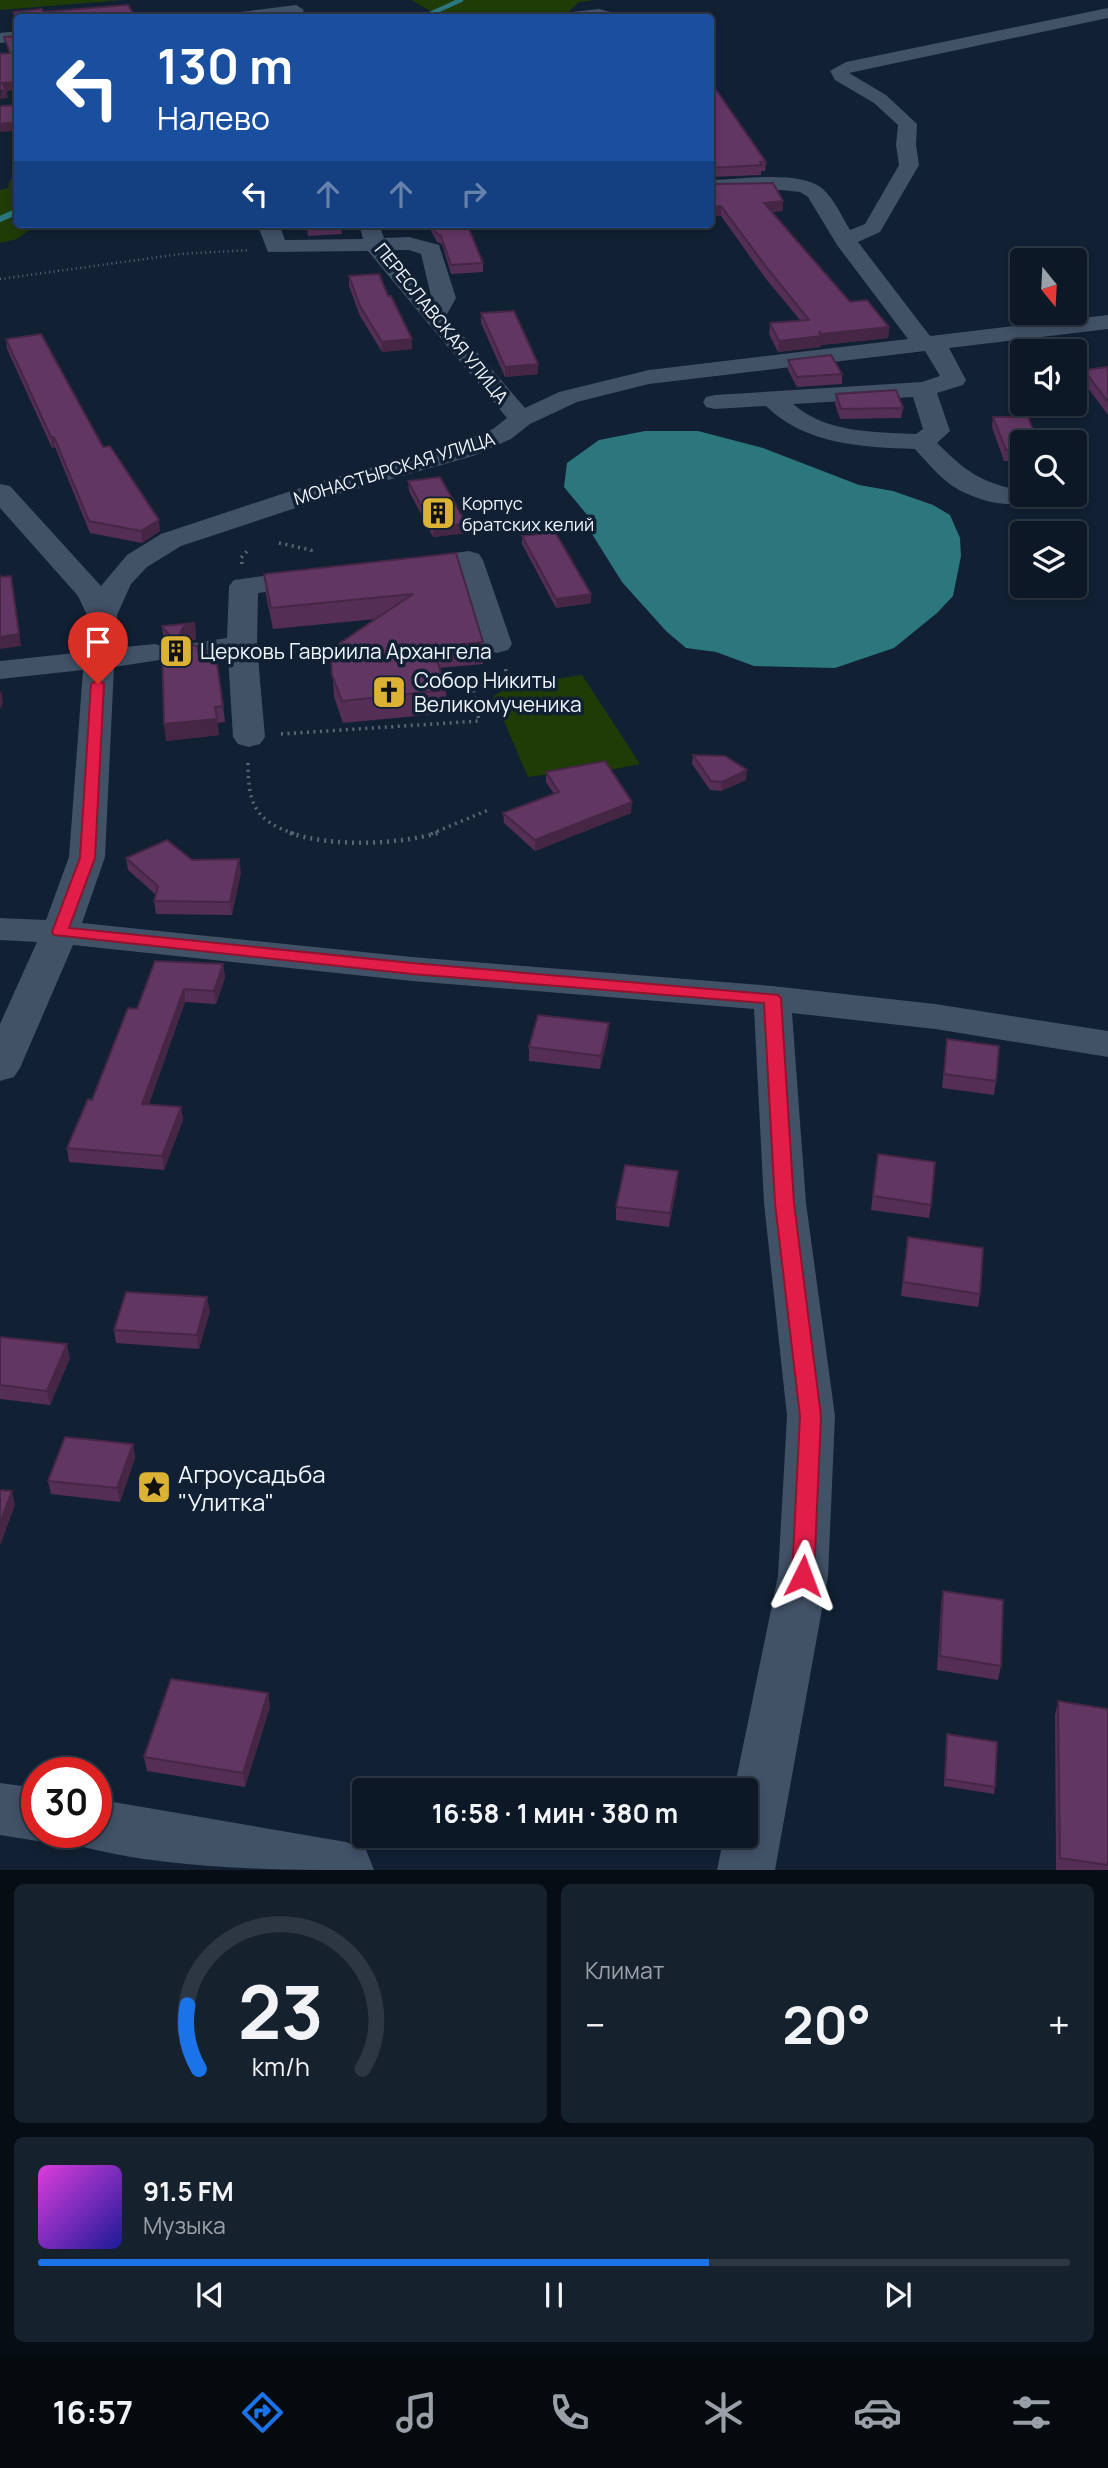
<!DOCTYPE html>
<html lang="ru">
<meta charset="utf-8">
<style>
body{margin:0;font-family:Manrope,sans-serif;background:#16212e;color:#f1f3f6;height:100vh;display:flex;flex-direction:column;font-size:26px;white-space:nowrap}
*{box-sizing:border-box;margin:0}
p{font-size:23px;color:#9aa0a7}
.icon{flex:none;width:38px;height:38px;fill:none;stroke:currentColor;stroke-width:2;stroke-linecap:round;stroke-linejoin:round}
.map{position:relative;height:1870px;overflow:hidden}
.sheet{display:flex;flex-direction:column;gap:14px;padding:14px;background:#070d15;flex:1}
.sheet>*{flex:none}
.top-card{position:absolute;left:14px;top:14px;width:700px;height:214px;border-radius:7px;box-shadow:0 4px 10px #0003,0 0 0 2px #2d3743;background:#1a4fa0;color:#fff;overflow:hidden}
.needle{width:46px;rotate:162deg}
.buttons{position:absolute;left:1010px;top:248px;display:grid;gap:14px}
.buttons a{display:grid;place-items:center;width:77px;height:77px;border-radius:7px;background:#0d1826;box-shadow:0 4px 10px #0003,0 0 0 2px #2d3743;font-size:35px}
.speed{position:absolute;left:21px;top:1757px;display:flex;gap:14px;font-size:35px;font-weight:700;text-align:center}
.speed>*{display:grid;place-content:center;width:91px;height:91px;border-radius:50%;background:#0d1826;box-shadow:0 4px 10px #0003,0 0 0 2px #2d3743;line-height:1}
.speed .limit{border:10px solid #d22;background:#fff;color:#111}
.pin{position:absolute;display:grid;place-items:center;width:60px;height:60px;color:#fff;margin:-72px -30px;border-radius:50% 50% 50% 0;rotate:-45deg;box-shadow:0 0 7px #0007}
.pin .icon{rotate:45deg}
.me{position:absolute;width:77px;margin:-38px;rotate:3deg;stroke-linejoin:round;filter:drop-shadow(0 0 5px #0008)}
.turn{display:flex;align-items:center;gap:24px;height:147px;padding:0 28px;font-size:32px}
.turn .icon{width:91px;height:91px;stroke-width:2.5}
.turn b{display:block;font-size:49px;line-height:60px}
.lanes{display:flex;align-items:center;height:66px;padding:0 28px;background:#0003;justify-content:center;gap:35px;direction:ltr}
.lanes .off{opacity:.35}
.big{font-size:52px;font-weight:700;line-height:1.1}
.sheet .card{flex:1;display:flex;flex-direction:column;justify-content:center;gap:10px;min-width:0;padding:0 24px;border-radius:10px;background:#16212e}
.sheet .dial{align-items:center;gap:0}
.dial svg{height:182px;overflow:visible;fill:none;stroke:#2d3743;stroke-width:7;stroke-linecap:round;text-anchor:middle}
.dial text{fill:#f1f3f6;stroke:none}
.song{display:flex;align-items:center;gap:21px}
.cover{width:84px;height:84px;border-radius:10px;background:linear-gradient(135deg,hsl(300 70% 55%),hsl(240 70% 35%))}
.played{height:7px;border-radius:4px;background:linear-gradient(90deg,#1a73e8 65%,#2d3743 65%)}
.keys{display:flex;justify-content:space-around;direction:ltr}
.heat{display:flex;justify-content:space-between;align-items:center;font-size:38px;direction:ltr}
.sheet .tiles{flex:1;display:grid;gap:14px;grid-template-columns:1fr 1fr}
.card:last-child{grid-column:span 2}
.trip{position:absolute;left:352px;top:1778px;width:406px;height:70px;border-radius:7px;background:#0d1826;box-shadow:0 4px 10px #0003,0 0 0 2px #2d3743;font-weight:700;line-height:70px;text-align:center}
.tab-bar{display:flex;height:112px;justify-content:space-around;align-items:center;background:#050a0f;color:#9aa0a7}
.tab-bar .icon{width:49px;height:49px}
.tab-bar .selected{color:#1a73e8}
.tab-bar b{font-size:32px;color:#f1f3f6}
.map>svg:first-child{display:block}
</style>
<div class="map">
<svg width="1108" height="1870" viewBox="0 0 1108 1870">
<rect width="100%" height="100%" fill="#112033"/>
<!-- green -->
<path fill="#203c06" d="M0,0H122L0,10Z
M411,0H594L579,2L568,12L517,18L441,17Z
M17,173L18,224H52L28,231L17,239L0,243V190L8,188L10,180Z
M582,675L640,764L569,778L565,772L528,777L493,696L512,686Z"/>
<!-- water -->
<path fill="#2c767e" d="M645,431H698L763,448L859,485L893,491L933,505L950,515L960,538L961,556L953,596L937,613L894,648L835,668L754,666L716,652L686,648L666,631L622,582L592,534L588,516L564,487L567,463L599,440Z"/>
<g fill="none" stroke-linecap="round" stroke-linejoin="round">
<!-- stream-far1 -->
<path stroke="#2c767e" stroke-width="4.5" d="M421,18L461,0"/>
<!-- stream -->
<path stroke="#2c767e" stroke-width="6" d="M0,219L18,211"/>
<!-- path-far2 -->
<path stroke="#5b6776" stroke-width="2.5" stroke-dasharray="1 3.5" stroke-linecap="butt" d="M0,279L181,254L249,250"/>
<!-- path-far1 -->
<path stroke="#5b6776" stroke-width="3.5" stroke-dasharray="2 4.5" stroke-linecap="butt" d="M279,543L311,550L312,554
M242,564L241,558L248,550
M274,654L334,650
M281,734L479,721L473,687L507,675L505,667
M248,763C248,804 255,821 295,834
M431,834L488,810"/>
<!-- path -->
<path stroke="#5b6776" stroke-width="4.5" stroke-dasharray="2 5" stroke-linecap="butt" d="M290,833C333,847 394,845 438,833"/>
<!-- minor -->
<path fill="#415166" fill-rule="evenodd" d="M296,5L304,10L302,13L276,18H225L233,13Z
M1108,8V18L849,73L886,95L917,124L916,145L919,165L880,232L858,242L930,336L1108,315V329L949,348L966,380L963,385L937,393L950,431L937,443C968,473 977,480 1020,491L1024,497L1020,503C999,508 962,495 946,481C935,472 925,460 915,449C862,447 806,445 766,406L715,409L706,407L703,402L706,397L715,395L922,382L940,376L925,351L649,384L577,402L530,424L511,439L473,456L332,496L181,546L147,567L131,584L117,615L115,648L155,644L166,647L170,653L166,659L114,667L105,857L82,923L412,957L772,986L935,1004L1108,1031V1057L935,1029L792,1013L806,1203L835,1416L828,1576L775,1870H717L724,1836H746V1790H734L778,1576L787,1416L764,1203L754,1009L412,981L73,945L20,1068L14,1077L0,1081V1024L37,942L0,940V918L46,920L69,857L83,670L0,679V661L84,652L87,615L78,596L0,508V484L10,486L101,586L127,555L161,534L312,484L455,444L493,429L507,418L368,251L268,252L257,224H279L285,240L363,239L359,224H379L384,238L409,237L439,245L456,298L446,316L525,408L559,392L649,370L908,339L837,245L808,197L800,192L781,190L710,192V180C740,180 799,169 823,189C835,200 842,217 850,230L865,224L899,165L896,145L898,125L874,103L835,80L830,71L846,62ZM390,250H409L421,254L432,300ZM913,397L923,429L916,434C874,432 826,433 793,404Z
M599,9L621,15L623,18H555L563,13Z
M18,31V41L0,43V33Z
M469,551L479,554L483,560L512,644L508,650L497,653L486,650L482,644L458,570L407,576L397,573L393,567L397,561Z
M315,569L325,572L329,578L325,584L258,593L257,646L265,737L260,744L249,747L238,744L233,737L228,656L198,659L187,656L183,650L187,644L227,638L229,586L234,580Z
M0,1783L37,1788V1832L57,1834L37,1841L0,1835Z
M96,1799L346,1842L366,1850L374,1870C278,1870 167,1870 76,1845L71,1832H96Z"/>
</g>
<!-- wall -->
<path fill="#542e55" d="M710,81L766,162L765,171H761V175L710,177Z
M710,184L783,211L772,212L850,302L889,327L888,338L821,345L820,347L778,352L769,334L770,323L800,320L766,279L721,216H710Z
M306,224H341L342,234L308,236Z
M421,224H491L468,225L483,263V272L451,274L442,244L437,242L429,227L422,228Z
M349,276L388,296L412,339V349L382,352L360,316L349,286Z
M481,313L538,374L505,377L481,323Z
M6,339L160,531L142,543L90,533L55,447L52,448L7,349Z
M788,360L842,374V384L797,387L788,370Z
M1108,367V415L1082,380L1084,370Z
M836,394L903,408L901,418L840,419L835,404Z
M993,417L1022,443V461H1004L992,427Z
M408,481L467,533L433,537L409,491Z
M522,536L591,594V603L556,608L522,544Z
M456,553L483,642V664L439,668L446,690L447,713L343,723L334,697L331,649L376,619L273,629L266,595L264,574Z
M195,623L196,639L185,643L198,652L223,706L225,722L217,723L219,735L166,741V644L164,642L162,626Z
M693,755L746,780L721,791L710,790L692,764Z
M546,772L631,813L535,851L504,823L503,813L554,794L546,782Z
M126,858L192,860L241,872L232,915L156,914L154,901L156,895L128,870Z
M223,964L225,978L216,1004L185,1002L149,1104L181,1107L183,1120L164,1170L69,1162L67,1148L92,1100L137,1009Z
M609,1023L608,1037L600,1069L529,1061V1047Z
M947,1039L996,1081L994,1095L942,1088Z
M878,1154L931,1205L929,1218L871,1210Z
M677,1185L669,1227L616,1220V1207Z
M908,1237L980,1294L978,1307L901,1296Z
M210,1311L199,1349L116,1343L114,1330Z
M0,1337L70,1358L50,1405L0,1399Z
M133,1444L135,1458L120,1502L51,1494L48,1481Z
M943,1591L1001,1666L998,1680L937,1670L941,1605Z
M268,1693L270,1707L245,1787L147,1771L144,1757Z
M1058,1701L1108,1709V1870H1056L1055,1715Z
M947,1734L995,1787L994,1794L944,1786L946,1741Z"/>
<!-- shaded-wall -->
<path fill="#452645" d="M18,82V90L7,91L8,98L0,99L2,83Z
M18,122V131L0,132V124Z
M783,201V211L763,212L764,203Z
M721,206V216H710V207Z
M889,327L888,338L821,345L820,347L778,352L779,341L821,334Z
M412,339V349L382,352V342Z
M538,364V374L505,377V367Z
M51,437H54L55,447L52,448Z
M159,520L160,531L142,543L141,531Z
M466,523L467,533L433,537V528Z
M13,587L21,646L0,649V637Z
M591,594V603L556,608V599Z
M195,623L196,639L185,643L179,636L183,627Z
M1,690L3,702L0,710V692Z
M217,719L219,735L166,741L164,724Z
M747,770L746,780L721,791L722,782Z
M632,802L631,813L535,851V840Z
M239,859L241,872L232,915L230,902Z
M223,964L225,978L216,1004L214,991Z
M184,989L185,1002L144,1117L142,1104Z
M609,1023L608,1037L600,1069L601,1056Z
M181,1107L183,1120L164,1170L162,1156Z
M678,1171L677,1185L669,1227L670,1213Z
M207,1297L210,1311L199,1349L197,1335Z
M67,1344L70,1358L50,1405L47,1391Z
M133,1444L135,1458L120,1502L117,1488Z
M12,1491L15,1505L0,1546V1523Z
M268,1693L270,1707L245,1787L243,1773Z"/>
<!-- building -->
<path fill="#623663" stroke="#452645" stroke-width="2" d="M128,5L136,18H18V22L13,12L42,9L43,12Z
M18,36V82L2,83L6,90H0V54L10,53L4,37Z
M710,81L766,162H760L762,165L710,168Z
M18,105V122L0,124V106Z
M773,183L783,201L764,203L850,302L867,300L889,327L821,334L819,331L821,336L779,341L770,323L809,320L767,268L721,206L710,207V184Z
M307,224H341L307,226Z
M432,224H467L483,263L451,265L441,236L436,233Z
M379,274L388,296H391L412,339L382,342L360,306L349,276Z
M514,311L538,364L505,367L481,313Z
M41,334L103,447L110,446L159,520L141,531L89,521L54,437H51L6,339Z
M831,355L842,374L797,377L788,360Z
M1108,367V402L1084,370Z
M896,390L903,408L841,409L836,394Z
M993,417H1028L1038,443H1022V450H1006Z
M440,477L466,523L433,528L408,481Z
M555,532L591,594L556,599L522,536Z
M456,553L483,642L433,647L446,690L342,701L332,675L331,649L413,594L271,608L264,574Z
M0,575L1,577L11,576L19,634L0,637Z
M195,623L183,627L179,636L184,643L197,646L198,652L215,650L223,706L215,707L217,719L164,724L162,646L166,644L170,636L162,626Z
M693,755L725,756L747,770L722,782L711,781Z
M605,761L632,802L535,840L503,813L559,792L546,772Z
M167,840L192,860L239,859L230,902L154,901L158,886L126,858Z
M155,961L223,964L214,991L184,989L142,1104L181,1107L162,1156L67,1148L88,1099L92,1100L128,1008L137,1009Z
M538,1015L609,1023L601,1056L529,1047Z
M947,1039L999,1046L996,1081L944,1074Z
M878,1154L935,1162L931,1205L873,1196Z
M625,1165L678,1171L670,1213L616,1207Z
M908,1237L983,1248L980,1294L903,1282Z
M126,1292L207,1297L197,1335L114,1330Z
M0,1337L67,1344L47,1391L0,1385Z
M65,1437L133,1444L117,1488L48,1481Z
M0,1490L12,1491L0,1523Z
M943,1591L1003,1600L1001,1666L940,1656Z
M171,1679L268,1693L243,1773L144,1757Z
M1058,1701L1108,1709V1865L1060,1858Z
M947,1734L997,1742L995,1787L945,1779Z"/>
<!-- route -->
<path fill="#e11d48" stroke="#92132f" stroke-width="2" d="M98,680L104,684L95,858L69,928L412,963L778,995L781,998L794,1203L821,1416L814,1576L811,1582L803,1585L795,1582L792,1576L800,1416L775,1203L764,1003L412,974L54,935L52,932L80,858L91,684Z"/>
<!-- icons -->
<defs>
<g id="building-square" transform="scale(1.75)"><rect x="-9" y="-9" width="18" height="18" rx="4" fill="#dbb233" stroke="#112033"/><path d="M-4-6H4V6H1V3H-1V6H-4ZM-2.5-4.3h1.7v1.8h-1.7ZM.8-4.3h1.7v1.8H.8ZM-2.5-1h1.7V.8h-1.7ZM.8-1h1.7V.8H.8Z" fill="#111"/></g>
<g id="church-square" transform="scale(1.75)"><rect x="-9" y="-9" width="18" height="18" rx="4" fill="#dbb233" stroke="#112033"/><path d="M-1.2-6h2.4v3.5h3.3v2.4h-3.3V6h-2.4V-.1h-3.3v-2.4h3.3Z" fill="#111"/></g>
<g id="sight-square" transform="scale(1.75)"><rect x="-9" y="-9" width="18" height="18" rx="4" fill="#dbb233" stroke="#112033"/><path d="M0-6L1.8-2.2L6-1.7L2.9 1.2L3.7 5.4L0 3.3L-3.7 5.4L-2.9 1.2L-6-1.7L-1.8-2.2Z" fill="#111"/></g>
</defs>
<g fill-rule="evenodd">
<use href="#building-square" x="438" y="513"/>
<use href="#building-square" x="176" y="651"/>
<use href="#church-square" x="389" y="692"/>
<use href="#sight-square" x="154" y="1487"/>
</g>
<g text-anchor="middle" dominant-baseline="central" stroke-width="7" stroke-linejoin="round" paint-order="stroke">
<!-- far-street labels -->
<g font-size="18" fill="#eff5fd" stroke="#112033">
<text transform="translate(442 323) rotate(51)">ПЕРЕСЛАВСКАЯ УЛИЦА</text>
<text transform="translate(394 468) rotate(-17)">МОНАСТЫРСКАЯ УЛИЦА</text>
</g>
<!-- far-poi labels -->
<g font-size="18" fill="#eff5fd" stroke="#112033" text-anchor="start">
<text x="462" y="503">Корпус<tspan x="462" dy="21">братских келий</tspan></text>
</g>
<!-- poi labels -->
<g font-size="21" fill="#eff5fd" stroke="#112033" text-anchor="start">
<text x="200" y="651">Церковь Гавриила Архангела</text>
<text x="414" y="680">Собор Никиты<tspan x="414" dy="24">Великомученика</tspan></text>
</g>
<!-- near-poi labels -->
<g font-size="24" fill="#eff5fd" stroke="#112033" text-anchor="start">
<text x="178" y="1473">Агроусадьба<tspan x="178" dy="28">"Улитка"</tspan></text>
</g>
</g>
</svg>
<div class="buttons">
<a><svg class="needle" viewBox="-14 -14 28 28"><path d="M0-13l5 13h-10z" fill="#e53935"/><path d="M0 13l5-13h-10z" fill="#9aa0a7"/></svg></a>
<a><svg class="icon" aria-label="sound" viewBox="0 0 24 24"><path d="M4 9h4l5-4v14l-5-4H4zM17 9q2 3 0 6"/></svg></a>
<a><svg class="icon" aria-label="search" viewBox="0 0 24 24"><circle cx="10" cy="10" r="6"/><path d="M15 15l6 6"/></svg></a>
<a><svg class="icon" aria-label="layers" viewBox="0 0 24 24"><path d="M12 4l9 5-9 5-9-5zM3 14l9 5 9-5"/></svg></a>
</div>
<div class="speed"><div class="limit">30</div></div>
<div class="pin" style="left:98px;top:684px;background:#d93025"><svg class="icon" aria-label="arrive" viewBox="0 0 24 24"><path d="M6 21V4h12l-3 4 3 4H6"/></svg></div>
<svg class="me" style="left:803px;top:1576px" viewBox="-20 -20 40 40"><path d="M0-17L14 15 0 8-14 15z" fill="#e11d48" stroke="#fff" stroke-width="4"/></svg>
<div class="trip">16:58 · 1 мин · 380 m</div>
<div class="top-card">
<div class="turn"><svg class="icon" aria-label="left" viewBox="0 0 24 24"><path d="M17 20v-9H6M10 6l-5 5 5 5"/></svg><div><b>130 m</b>Налево</div></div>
<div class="lanes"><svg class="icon" aria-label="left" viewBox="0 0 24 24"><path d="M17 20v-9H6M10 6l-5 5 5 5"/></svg><svg class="icon off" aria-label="ahead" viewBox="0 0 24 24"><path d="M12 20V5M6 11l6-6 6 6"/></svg><svg class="icon off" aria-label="ahead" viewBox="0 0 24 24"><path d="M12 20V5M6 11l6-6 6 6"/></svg><svg class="icon off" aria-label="right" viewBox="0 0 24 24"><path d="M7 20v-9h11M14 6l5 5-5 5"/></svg></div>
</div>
</div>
<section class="sheet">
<div class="tiles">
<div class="card dial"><svg viewBox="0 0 100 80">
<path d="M14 69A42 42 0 1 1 86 69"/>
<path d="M14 69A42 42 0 0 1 9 41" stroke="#1a73e8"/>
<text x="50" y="56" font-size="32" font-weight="700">23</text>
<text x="50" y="72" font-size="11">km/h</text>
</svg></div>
<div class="card"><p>Климат</p>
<div class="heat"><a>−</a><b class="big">20°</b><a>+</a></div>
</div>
<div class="card">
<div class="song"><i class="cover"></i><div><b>91.5 FM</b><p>Музыка</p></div></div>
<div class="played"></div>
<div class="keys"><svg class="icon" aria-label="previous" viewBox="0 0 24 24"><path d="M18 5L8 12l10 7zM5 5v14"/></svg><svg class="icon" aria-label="pause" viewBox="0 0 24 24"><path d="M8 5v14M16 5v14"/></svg><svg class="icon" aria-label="next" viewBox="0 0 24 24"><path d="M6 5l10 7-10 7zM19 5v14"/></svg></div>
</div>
</div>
</section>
<nav class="tab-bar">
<b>16:57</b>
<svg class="icon selected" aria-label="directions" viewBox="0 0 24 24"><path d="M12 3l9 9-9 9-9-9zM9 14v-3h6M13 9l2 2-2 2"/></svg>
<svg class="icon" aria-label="music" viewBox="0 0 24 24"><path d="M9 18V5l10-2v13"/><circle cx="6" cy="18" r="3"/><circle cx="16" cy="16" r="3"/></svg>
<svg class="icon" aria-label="phone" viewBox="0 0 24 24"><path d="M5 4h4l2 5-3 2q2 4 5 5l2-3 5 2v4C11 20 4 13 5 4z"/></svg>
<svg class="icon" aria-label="climate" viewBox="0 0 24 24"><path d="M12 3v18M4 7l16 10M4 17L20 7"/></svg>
<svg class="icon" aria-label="car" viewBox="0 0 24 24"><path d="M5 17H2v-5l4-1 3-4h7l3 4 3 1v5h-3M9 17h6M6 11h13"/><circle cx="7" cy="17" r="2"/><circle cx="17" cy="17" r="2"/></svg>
<svg class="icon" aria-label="filters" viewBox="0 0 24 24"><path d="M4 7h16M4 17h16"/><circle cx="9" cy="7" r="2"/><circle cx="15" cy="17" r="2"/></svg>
</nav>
